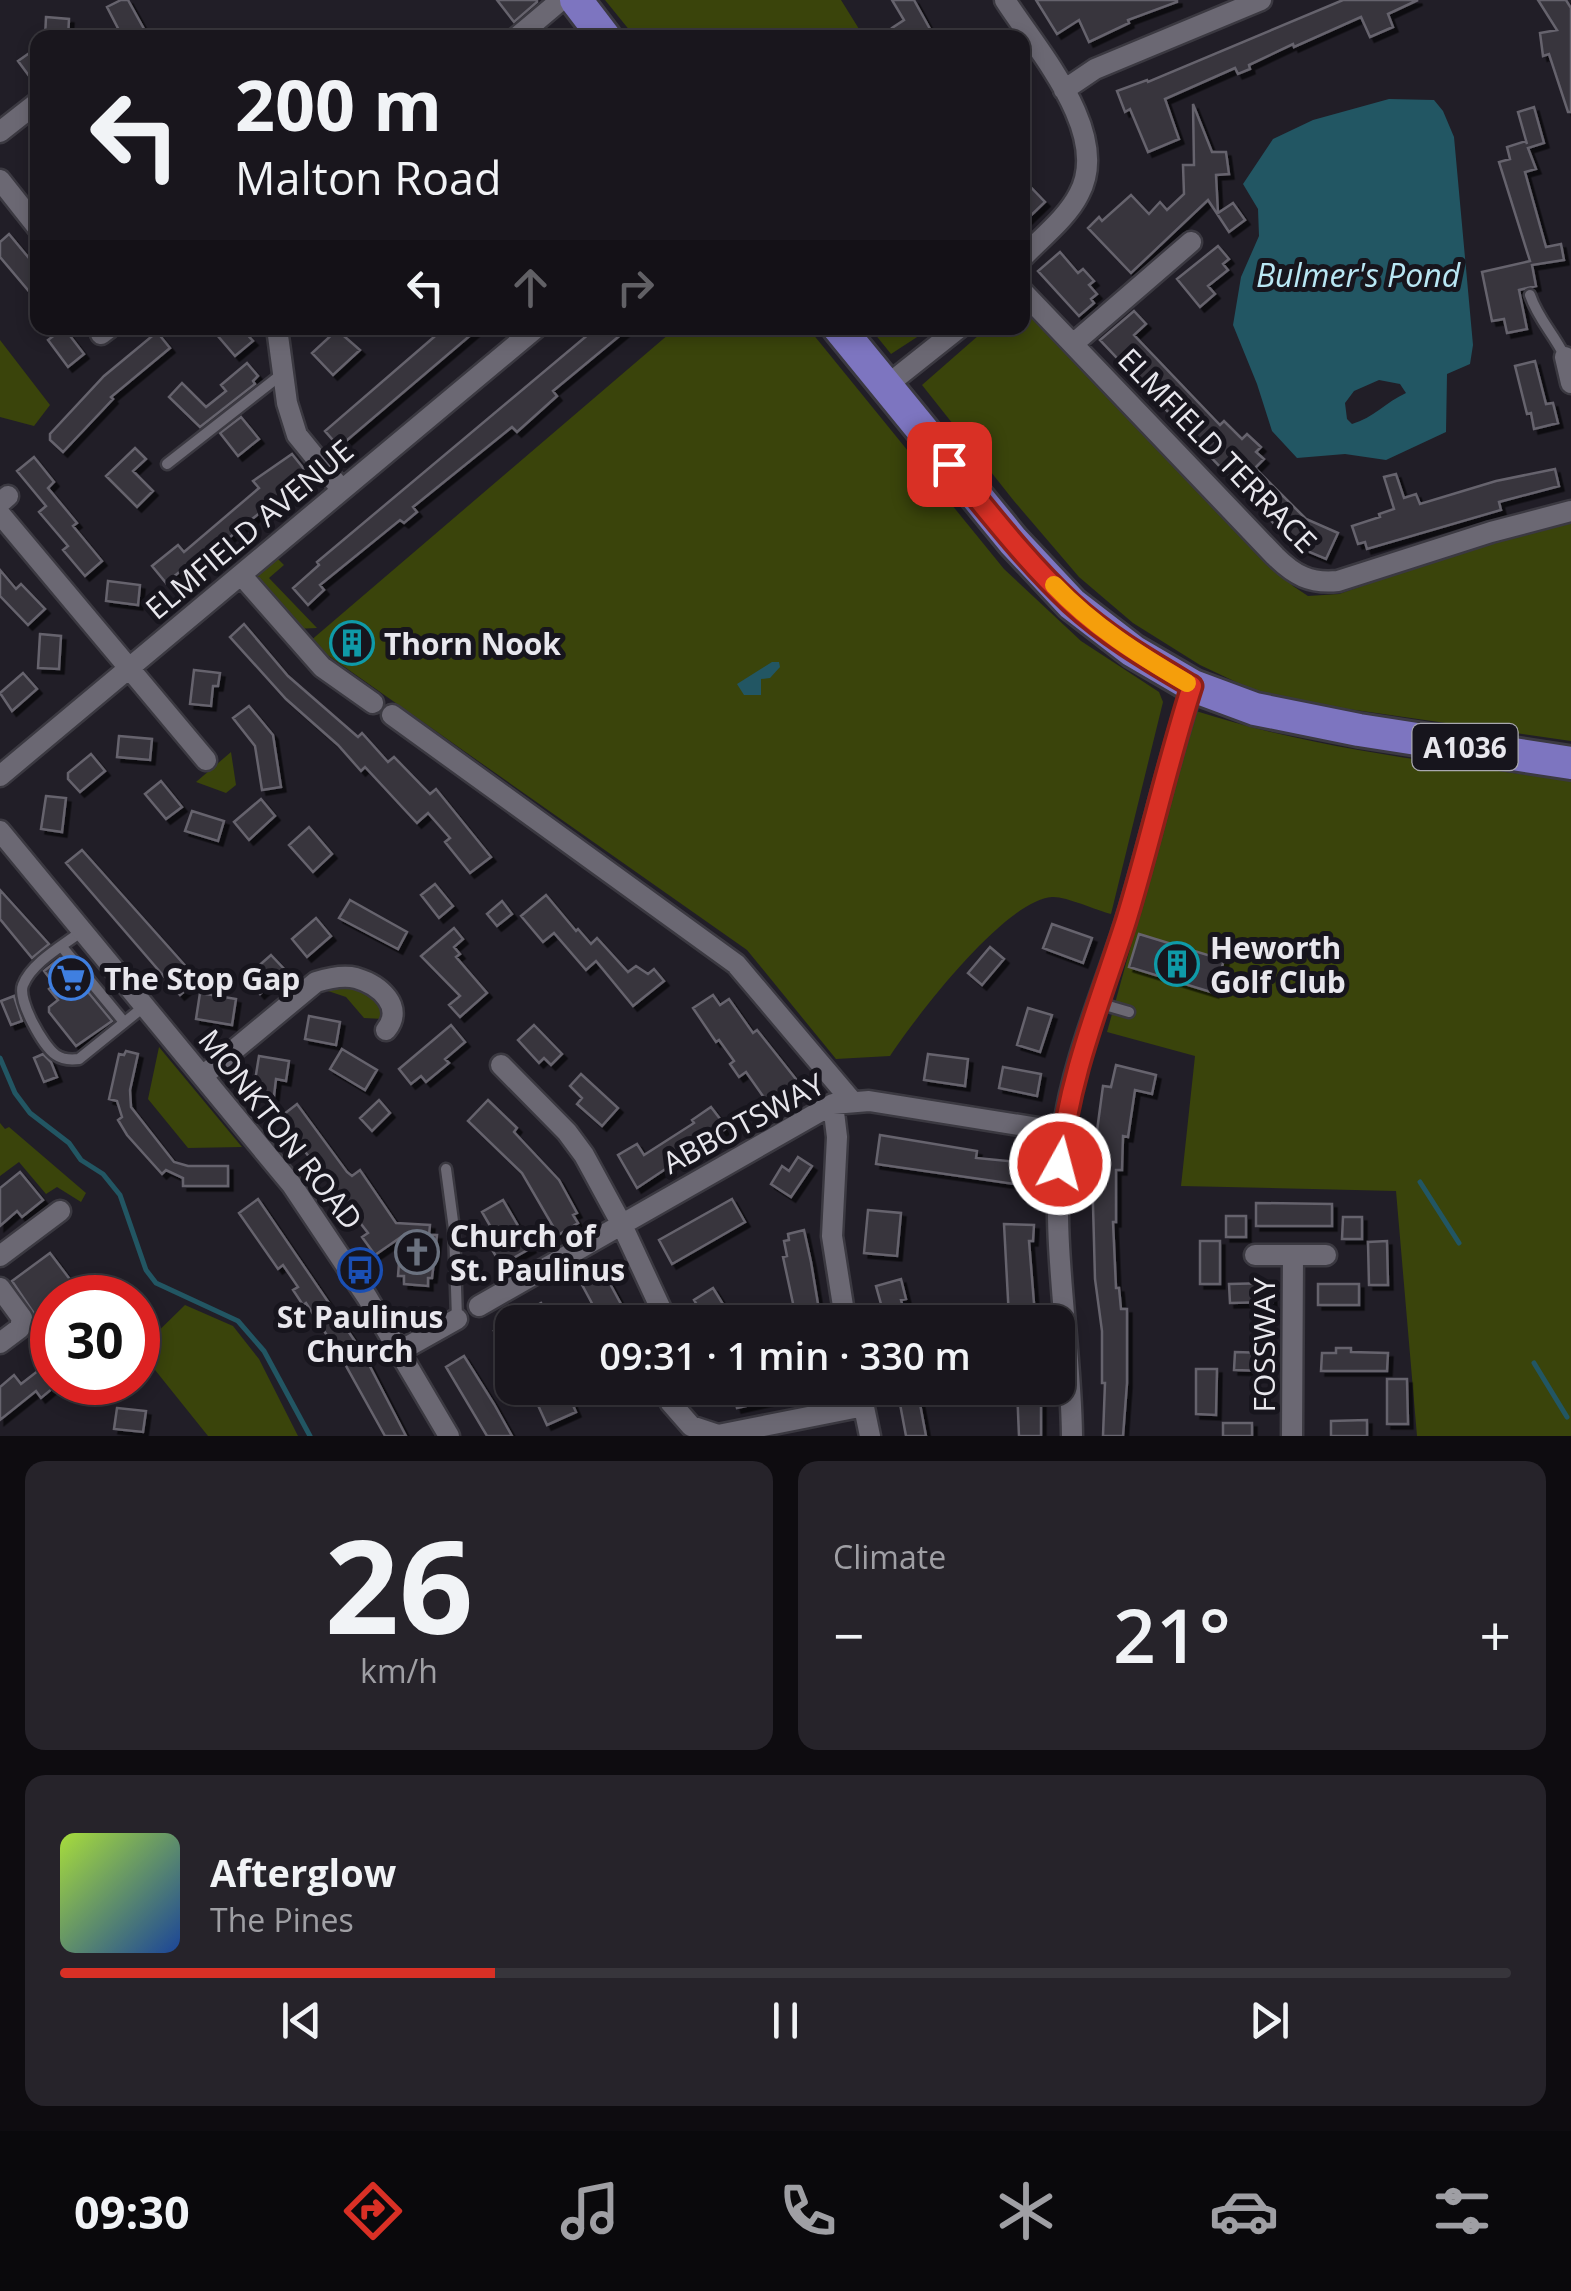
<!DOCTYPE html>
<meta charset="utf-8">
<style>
body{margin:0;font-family:"Open Sans",sans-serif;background:#26232a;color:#f1f3f6;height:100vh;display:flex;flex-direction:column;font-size:38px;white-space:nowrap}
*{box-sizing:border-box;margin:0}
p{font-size:32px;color:#9f9fa4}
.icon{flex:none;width:55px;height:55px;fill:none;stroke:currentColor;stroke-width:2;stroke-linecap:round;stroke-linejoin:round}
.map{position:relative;height:1436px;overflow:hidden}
.side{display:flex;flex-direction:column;gap:25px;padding:25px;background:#0e0c10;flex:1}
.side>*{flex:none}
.banner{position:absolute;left:30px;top:30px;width:1000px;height:305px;border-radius:20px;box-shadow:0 5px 15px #0003,0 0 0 2px #37353b;background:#19161d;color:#f1f3f6;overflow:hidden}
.speed{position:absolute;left:30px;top:1275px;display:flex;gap:20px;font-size:50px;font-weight:700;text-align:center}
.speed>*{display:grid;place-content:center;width:130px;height:130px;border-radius:50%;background:#19161d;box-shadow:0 5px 15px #0003,0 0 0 2px #37353b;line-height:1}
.speed .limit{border:15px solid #d22;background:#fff;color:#111}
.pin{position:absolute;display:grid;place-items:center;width:85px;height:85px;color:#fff;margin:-42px;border-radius:20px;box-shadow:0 5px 15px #0006}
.me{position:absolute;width:110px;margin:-55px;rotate:7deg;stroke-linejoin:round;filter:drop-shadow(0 0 8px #0008)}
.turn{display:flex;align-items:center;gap:35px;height:210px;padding:0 40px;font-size:45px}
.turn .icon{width:130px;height:130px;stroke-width:2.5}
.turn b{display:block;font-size:70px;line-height:85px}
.lanes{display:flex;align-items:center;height:95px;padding:0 40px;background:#0003;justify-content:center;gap:50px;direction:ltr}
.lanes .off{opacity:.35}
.big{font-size:75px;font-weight:600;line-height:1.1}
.side .card{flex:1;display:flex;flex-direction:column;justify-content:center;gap:15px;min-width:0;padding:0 35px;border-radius:20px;background:#26232a}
.side .dial{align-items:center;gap:0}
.dial b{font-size:130px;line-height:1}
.song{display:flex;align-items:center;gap:30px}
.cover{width:120px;height:120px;border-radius:15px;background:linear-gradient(135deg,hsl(80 70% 55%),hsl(220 70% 35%))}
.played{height:10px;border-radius:5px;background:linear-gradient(90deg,#d93025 30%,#37353b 30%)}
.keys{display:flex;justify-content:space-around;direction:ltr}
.heat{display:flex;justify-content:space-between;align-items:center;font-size:55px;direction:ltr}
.side .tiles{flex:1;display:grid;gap:25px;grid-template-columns:1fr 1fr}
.card:last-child{grid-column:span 2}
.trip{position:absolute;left:495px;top:1305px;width:580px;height:100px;border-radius:20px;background:#19161d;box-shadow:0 5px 15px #0003,0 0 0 2px #37353b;font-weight:600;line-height:100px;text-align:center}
.tabs{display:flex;height:160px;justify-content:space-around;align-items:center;background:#0a090c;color:#9f9fa4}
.tabs .icon{width:70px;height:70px}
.tabs .on{color:#d93025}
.tabs b{font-size:45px;color:#f1f3f6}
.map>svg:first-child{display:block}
</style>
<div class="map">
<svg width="1571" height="1436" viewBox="0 0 1571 1436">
<defs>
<filter id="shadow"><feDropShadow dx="4.5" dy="4.5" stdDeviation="0" flood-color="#0009"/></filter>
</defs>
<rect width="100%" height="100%" fill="#211e27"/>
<!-- green -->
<path fill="#3a440b" d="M605,0H841L864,37H635Z
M1023,299L1233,524L1293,586L1308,596L1339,594L1481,545L1571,522V741L1341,708L1255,691L1200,665L1133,623L1079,577L1014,501L922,385L987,328H1022Z
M676,328H808L1004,569L1081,641L1159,692L1163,702L1111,914C1096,910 1065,896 1052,897C1005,900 915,1018 890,1056L836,1059L747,950L309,642Z
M870,328H931L891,354Z
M0,340L50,405L34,426L0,417Z
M274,555L284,565L269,578L317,628L293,629L256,588L254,575Z
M1196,711C1317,750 1445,763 1571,781V1436H1417L1396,1191L1181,1186L1195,1056L1107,1032Z
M231,752L236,785L226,793L196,782Z
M330,983L363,986L385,1006L384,1019L364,1018L346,997L319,988Z
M159,1047L242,1147L188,1148L148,1099Z
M0,1123L5,1129L9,1127L86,1193L81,1202L57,1187L46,1194L19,1162L0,1176Z
M185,1305L233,1326L259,1359L298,1436H208L139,1350Z"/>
<!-- water -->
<path fill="#225663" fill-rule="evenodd" d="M1389,99L1434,100L1443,111L1454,137L1473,345L1470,364L1447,374L1446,432L1386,460L1345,454L1297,458L1272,431L1257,384L1233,325L1241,277L1259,236L1258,209L1243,184L1273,139L1313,120ZM1379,380L1400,384L1406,393C1386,402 1373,418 1352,424L1347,419L1345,403L1354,391Z
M772,662H779L780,667L770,678L761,679V695H744L737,684Z"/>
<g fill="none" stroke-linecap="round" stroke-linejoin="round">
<!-- stream -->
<path stroke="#225663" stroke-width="5" d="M0,1058L15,1093L30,1113L69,1143L81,1160L103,1174L120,1195L146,1270L156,1283L238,1321L264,1351L310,1436
M1420,1182L1459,1243
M1534,1363L1567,1417"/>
</g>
<!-- building -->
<path fill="#37353e" stroke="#66636d" stroke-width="2.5" filter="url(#shadow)" d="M121,0H128L149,38H123L107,7Z
M497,0H537V2L514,22Z
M892,0H914L935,38H897L892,28L904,20Z
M1036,0H1177V2L1128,20L1129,23L1089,42L1079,20L1057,34Z
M1343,0H1418L1388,14L1393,27L1370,37L1361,17L1294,47L1293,44L1249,65L1250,69L1238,74L1235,68L1165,99L1179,139L1148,152L1130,109L1125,112L1117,91L1147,80L1148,82Z
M1538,0H1566L1571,8V112H1568L1549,54L1543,56L1540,33L1557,30Z
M46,17L69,19L68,38H45Z
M38,47V88L18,61Z
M1193,104L1212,152H1226L1229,174L1216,175L1218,213L1233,203L1245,220L1229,232L1208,200L1131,273L1088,228L1099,217L1102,221L1131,195L1149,214L1160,202L1167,210L1184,194L1183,165H1194Z
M1534,107L1544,143L1528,148L1536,169L1525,172L1546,247L1561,244L1564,260L1532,265L1536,286L1519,290L1527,329L1507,333L1504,319L1492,321L1482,272L1530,261L1499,162L1510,159L1507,147L1526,141L1527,144L1518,112Z
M1022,178L1045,202L1022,224Z
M9,234L38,269V302L0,257V242Z
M1218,246L1229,259L1223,264L1228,270L1208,286L1215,294L1200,307L1177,279Z
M1060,252L1078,273L1083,269L1094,281L1089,285L1097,294L1091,299L1094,303L1079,316L1038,271Z
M1134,311L1146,324L1134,335L1220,425L1224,421L1242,439L1247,434L1261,447L1256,452L1264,459L1255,468L1306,519L1338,533L1326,559L1295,546L1100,340Z
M64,328L84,354L68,367L48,340Z
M211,328H241L253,341L235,356Z
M427,328H479L339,447L325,431L434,337Z
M596,328H629L553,391L557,396L517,432L512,427L413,507L417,512L404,523L400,520L320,585L324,590L308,605L293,588L319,565L317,562Z
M337,330L360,350L333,375L312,353Z
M157,332L170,348L111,397L113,399L63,452L50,440V434L104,376Z
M1535,361L1546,404L1553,403L1558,423L1534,429L1531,413L1527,414L1515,366Z
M247,363L258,376L253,381L255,384L200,427L169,397L182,383L206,407L226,391L221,385Z
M241,417L259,439L238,456L220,433Z
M135,448L146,459L133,471L153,491L137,507L106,476Z
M292,454L304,469L295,476L299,481L203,559L200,555L166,583L152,566L178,545L184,552L259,488L253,481Z
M34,457L54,482L48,488L77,523L73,526L102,561L85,576L63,550L68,546L39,512L46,506L17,471Z
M1555,469L1559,486L1499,502L1501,510L1367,549L1365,542L1358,544L1352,526L1380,517L1379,514L1394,509L1384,477L1396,474L1404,498L1416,494L1420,504L1496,481Z
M0,570L16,589L21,584L45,609L28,625L0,596Z
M108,581L140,585L138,605L106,601Z
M244,624L288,676L358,737L362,733L388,762L394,757L430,794L436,789L491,857L470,873L445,842L450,838L428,813L417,823L365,767L361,771L338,745L286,699L230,637Z
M40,634L61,636L59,669L38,668Z
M194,670L220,673L218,686H213L211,706L190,704Z
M23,673L37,689L12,711L0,693Z
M249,706L273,735L281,787L262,790L255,746L233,718Z
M119,736L152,739L150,760L117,757Z
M91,754L105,771L80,792L68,779V773Z
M161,781L182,807L166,819L145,794Z
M46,796L66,798L62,832L41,829Z
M261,799L275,816L249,840L234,822Z
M192,811L224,821L218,841L185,831Z
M309,827L332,854L313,872L289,845Z
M82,850L198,980L180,995L66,863Z
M435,884L453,906L439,918L421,895Z
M0,890L49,944L32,958L0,919Z
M546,895L576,931L578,929L591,944L597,938L628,972L636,966L648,974L654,969L664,981L633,1006L596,961L586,970L554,933L543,942L521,916Z
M350,900L407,932L398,949L339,918Z
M502,901L512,914L497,926L487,914Z
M316,918L331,936L307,957L292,939Z
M1052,924L1092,938L1083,963L1043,948Z
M454,928L463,939L454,947L460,954L456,957L487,993L460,1017L449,1005L460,996L421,956Z
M1139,934L1224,960L1214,993L1129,967Z
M990,947L1004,959L982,985L968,973Z
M271,955L286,971L260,994L246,977Z
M60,958L112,1021L76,1046L49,1012V1007L58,1000L49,989L55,985L44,971Z
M200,993L236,999L232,1025L196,1019Z
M713,995L720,1005L729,999L753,1033L757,1030L803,1088L772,1109L746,1072L739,1077L730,1064L734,1061L719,1040L716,1042L693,1008Z
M14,996L22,1021L11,1025L1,1001Z
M1028,1008L1052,1015L1040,1052L1017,1045Z
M309,1016L340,1022L336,1045L305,1039Z
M451,1025L465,1042L445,1059L449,1063L426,1082L421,1076L411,1084L399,1069Z
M534,1025L562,1054L551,1065L544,1058L539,1063L518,1040Z
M342,1049L377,1070L365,1090L330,1069Z
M126,1051L138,1054L130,1090L131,1107L174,1162L188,1166H228V1186H183V1178L166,1170L162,1174L127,1135L118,1120L122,1117L117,1101L109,1099L119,1054L124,1055Z
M43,1054L51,1062L57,1077L44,1082L34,1058Z
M928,1054L968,1059L965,1086L924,1080Z
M259,1056L289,1061L286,1081L276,1079L274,1096L253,1093Z
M1116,1065L1156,1075L1152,1094L1135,1090L1128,1137L1123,1136L1122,1170H1116V1222H1113L1116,1288H1119L1121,1309H1127V1383L1123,1436H1103L1105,1383H1102V1331L1095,1279L1092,1168L1103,1086L1111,1087Z
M1003,1067L1041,1074L1037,1096L999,1088Z
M581,1074L618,1108L602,1126L577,1104L582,1098L570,1086Z
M379,1100L390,1113L372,1131L360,1118Z
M488,1100L517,1128L514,1132L559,1180L577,1213L573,1215L578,1223L558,1235L522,1173L468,1121Z
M297,1104L347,1172L352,1176L360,1170L396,1223L430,1225L429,1235H437L432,1278H428V1286L404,1284V1276H398L401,1237L375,1255L362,1237L368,1233L279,1118Z
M711,1107L727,1128L637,1188L618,1155L637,1144L644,1155L694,1123L692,1120Z
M880,1135L977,1151L976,1158L1038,1164L1036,1187L876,1164Z
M798,1157L812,1166L791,1197L771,1184L782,1166L789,1171Z
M20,1172L43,1200L22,1217L17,1211L0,1226V1188Z
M258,1199L363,1353L406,1436H385L341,1357L306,1303L303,1305L293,1290L298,1287L283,1265L278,1269L239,1213Z
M732,1199L745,1222L672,1264L659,1240Z
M503,1200L531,1248L501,1265L487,1241L496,1236L482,1212Z
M1256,1203L1332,1204V1226H1256Z
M868,1210L901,1213L897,1256L864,1253Z
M1226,1216H1246V1237H1226Z
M1343,1217H1362V1239H1342Z
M1004,1224L1034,1225L1033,1241H1029L1035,1316L1009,1318Z
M804,1230L811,1262L821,1322H797L783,1257L787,1256L784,1241L789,1240L788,1234Z
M1200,1241H1220V1284H1200Z
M1387,1241L1388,1285H1369L1368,1242Z
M50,1253L84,1298H52V1302L35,1315L12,1281Z
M602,1269L628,1317L617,1322H602L580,1281Z
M901,1279L906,1299L901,1300L906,1318L886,1322L876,1286Z
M1271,1283L1272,1302L1230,1303L1229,1284Z
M1318,1284H1359V1305H1318Z
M713,1288L734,1322H699L691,1308L697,1305L694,1300Z
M541,1303L553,1322H512V1361L494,1331Z
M1336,1348H1351V1352L1388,1353L1387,1371H1321L1322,1353H1336Z
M1235,1352L1266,1353V1371L1234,1370Z
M464,1356L494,1404L512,1436H487L446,1367Z
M52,1360L53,1388L41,1398L36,1391L0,1420V1387L14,1375L21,1384Z
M1196,1369H1217L1216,1415L1196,1414Z
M1387,1379H1407L1408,1424H1387Z
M732,1388H771L773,1400L737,1408Z
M897,1388H917L926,1436H906Z
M1017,1388H1041V1436H1019Z
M566,1389L576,1412L547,1425L537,1403Z
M117,1408L146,1411L143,1432L114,1429Z
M1367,1420V1436H1331V1421Z
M1223,1423H1252V1436H1223Z"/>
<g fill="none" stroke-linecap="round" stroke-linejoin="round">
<!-- service casing -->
<g stroke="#3b3941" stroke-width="15">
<path id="service" d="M1530,295C1538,319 1554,334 1565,357
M167,464L282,374
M82,931C64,945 32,962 23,985C17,1000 43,1046 56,1055C63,1060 71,1060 79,1059L146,1005
M62,947L124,1022
M1098,1003L1129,1012
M446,1169L454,1229L457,1318"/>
</g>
<!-- minor casing -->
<g stroke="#3b3941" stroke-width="25">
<path id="minor" d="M1005,0C1037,50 1112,133 1079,194C1067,218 1041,238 1022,258
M516,38L561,0
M1064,90L1095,69L1261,0
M0,132L38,102
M0,180L38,228
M1022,291L1275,556C1294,575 1310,584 1338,581L1491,532L1571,511
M277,328L287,403L297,435L341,489
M101,334L109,328
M1073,344L1191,242
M1565,357L1571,383
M886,386L959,328
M0,503L8,496
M0,514L206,760
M242,576L322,667L373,703
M392,715L736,964L851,1100
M0,776L536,328
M0,831L292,1185L367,1297L449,1436
M501,1065L567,1132L584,1155L621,1223L667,1322
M204,1075L316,982C329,978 343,975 356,978C380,985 405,1007 386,1030
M833,1104L837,1137L832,1236L843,1306
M1255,1255H1326
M0,1256L60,1211
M0,1288L22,1318L20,1328L0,1343
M479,1306L833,1104L869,1101L1063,1132
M400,1351L457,1319
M860,1388L870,1436
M670,1402L691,1426L718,1435L864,1406
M1072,1436C1071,1335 1048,1233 1063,1132C1073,1059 1104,990 1126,920C1150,843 1167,763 1193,686
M1292,1436L1293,1255"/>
</g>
<!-- primary casing -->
<g stroke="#3b3941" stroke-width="38">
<path id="primary" d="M576,0L605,38
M839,328L1013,541L1072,604L1133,651L1193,686L1255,709L1359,730L1571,763"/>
</g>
<!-- service -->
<use href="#service" stroke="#6b6873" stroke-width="10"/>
<!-- minor -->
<use href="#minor" stroke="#6b6873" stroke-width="20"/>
<!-- primary -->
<use href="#primary" stroke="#7d75c0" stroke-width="32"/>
</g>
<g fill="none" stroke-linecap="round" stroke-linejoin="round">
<!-- route casing -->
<g stroke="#8d1f18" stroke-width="25">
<path id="route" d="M949,464C988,511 1026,561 1071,603C1108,637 1150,661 1192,686C1167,764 1150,843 1126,921C1100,1002 1068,1079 1060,1164"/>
</g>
<!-- route -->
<use href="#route" stroke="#d93025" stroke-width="18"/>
<!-- slow -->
<path stroke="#f59e0b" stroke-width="18" d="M1054,585C1093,626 1139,655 1187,683"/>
</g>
<!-- icons -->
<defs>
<g id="building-ring" transform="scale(2.25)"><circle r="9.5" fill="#17151d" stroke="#0f9aa8" stroke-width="1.5"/><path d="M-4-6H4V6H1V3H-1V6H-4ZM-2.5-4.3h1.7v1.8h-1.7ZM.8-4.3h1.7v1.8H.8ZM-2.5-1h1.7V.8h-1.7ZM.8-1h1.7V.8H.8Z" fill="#0f9aa8"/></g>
<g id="supermarket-ring" transform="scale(2.25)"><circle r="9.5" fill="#17151d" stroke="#3f7fe0" stroke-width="1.5"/><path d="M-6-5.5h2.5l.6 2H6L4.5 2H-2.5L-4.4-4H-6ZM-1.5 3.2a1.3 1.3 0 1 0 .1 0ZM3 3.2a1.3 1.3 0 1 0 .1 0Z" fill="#3f7fe0"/></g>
<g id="church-ring" transform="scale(2.25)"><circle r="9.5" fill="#17151d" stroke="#6b7280" stroke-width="1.5"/><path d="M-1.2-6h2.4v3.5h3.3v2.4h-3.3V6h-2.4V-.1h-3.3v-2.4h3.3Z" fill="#6b7280"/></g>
<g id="bus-ring" transform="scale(2.25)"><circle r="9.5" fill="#17151d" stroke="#1a4fb4" stroke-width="1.5"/><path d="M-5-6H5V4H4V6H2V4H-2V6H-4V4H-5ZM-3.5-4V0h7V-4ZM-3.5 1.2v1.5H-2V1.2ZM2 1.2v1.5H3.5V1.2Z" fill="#1a4fb4"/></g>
</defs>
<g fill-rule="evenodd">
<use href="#building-ring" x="352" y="643"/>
<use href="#building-ring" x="1177" y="964"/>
<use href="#supermarket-ring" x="71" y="978"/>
<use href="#church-ring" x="417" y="1252"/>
<use href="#bus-ring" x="360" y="1270"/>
</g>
<g text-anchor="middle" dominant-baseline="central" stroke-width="10" stroke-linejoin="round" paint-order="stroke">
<!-- shield labels -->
<rect fill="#17151d" stroke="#a9a8af" stroke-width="2.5" x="1412.5" y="724" width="105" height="46" rx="8"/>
<g font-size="28" font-weight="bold" fill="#e8e7ed">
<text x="1465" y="747">A1036</text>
</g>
<!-- street labels -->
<g font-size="30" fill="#e8e7ed" stroke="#17151d">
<text transform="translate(1218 450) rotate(46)">ELMFIELD TERRACE</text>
<text transform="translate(249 529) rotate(-40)">ELMFIELD AVENUE</text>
<text transform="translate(743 1123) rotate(-28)">ABBOTSWAY</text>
<text transform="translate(281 1129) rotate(52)">MONKTON ROAD</text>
<text transform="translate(1263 1345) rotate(-90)">FOSSWAY</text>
</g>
<!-- poi labels -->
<g font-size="30" font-weight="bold" fill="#e8e7ed" stroke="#17151d" text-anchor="start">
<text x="384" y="643">Thorn Nook</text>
<text x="1210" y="947">Heworth<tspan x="1210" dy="34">Golf Club</tspan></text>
<text x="104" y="978">The Stop Gap</text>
<text x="450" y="1235">Church of<tspan x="450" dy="34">St. Paulinus</tspan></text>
<text x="360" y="1316" text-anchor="middle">St Paulinus<tspan x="360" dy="34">Church</tspan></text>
</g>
<!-- water labels -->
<g font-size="32" font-style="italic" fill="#b9e7f4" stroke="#17151d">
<text x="1358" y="274">Bulmer's Pond</text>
</g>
</g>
</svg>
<div class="speed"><div class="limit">30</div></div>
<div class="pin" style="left:949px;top:464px;background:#d93025"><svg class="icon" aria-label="arrive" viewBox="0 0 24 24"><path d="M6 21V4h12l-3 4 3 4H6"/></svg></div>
<svg class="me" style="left:1060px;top:1164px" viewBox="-20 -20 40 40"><circle r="17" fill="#d93025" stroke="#fff" stroke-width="3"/><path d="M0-11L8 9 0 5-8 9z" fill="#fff"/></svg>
<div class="trip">09:31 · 1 min · 330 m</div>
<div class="banner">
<div class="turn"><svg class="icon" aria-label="left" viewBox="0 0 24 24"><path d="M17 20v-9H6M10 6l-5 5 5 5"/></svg><div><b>200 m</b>Malton Road</div></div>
<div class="lanes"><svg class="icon" aria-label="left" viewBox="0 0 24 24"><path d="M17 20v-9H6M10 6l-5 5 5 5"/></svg><svg class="icon off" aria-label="ahead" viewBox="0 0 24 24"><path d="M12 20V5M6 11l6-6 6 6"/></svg><svg class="icon off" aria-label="right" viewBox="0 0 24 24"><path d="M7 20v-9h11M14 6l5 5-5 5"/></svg></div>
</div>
</div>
<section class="side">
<div class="tiles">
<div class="card dial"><b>26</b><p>km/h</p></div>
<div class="card"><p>Climate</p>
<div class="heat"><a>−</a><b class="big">21°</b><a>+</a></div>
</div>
<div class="card">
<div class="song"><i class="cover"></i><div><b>Afterglow</b><p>The Pines</p></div></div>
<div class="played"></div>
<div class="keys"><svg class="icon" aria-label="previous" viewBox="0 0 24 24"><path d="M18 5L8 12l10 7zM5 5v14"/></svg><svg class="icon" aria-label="pause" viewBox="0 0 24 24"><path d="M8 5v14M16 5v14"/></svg><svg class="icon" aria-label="next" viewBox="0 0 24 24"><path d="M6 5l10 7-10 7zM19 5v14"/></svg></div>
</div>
</div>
</section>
<nav class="tabs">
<b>09:30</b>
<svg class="icon on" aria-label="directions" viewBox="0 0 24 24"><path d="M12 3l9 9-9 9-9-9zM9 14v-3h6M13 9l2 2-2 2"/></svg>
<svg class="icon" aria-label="music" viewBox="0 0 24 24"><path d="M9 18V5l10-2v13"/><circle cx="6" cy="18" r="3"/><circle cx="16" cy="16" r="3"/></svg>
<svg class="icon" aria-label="phone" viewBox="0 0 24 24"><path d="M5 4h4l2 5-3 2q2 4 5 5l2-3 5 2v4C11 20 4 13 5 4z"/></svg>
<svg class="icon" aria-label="climate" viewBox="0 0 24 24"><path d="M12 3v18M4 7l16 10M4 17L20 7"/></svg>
<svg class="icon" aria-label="car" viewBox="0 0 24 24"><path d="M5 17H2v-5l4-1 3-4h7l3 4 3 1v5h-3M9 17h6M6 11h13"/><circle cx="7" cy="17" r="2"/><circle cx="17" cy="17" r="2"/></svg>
<svg class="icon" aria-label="filters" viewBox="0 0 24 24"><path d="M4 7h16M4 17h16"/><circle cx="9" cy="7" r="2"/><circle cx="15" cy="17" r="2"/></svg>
</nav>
